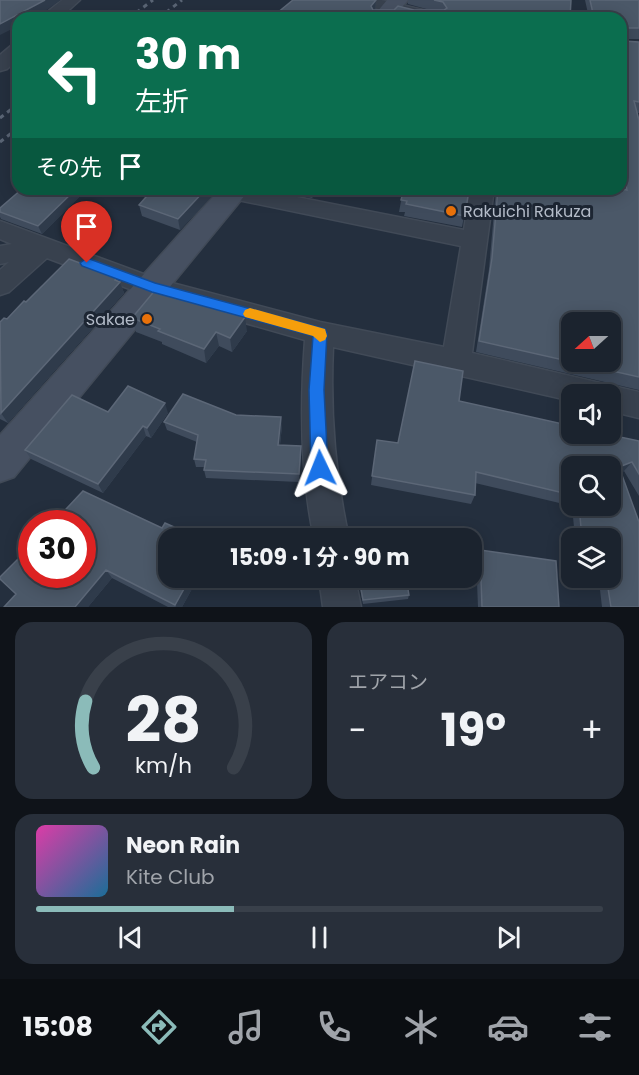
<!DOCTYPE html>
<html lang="ja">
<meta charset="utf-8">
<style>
body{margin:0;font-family:Poppins,"Noto Sans JP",sans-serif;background:#282f3a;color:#f1f3f6;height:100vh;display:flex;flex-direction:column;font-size:22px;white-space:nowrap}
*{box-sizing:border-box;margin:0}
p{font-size:20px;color:#a0a4aa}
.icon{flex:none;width:33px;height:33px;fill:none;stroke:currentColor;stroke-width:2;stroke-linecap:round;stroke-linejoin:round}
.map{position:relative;height:607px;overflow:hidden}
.details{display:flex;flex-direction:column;gap:15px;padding:15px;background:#0f1319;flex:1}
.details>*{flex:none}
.guide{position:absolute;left:12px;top:12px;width:615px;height:183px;border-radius:18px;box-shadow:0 3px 15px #0003,0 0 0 2px #39404a;background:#0b6e4f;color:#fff;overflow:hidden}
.needle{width:39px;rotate:249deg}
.buttons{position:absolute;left:561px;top:312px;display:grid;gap:12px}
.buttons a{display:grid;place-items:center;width:60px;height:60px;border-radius:12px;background:#1b232e;box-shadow:0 3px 15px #0003,0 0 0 2px #39404a;font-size:30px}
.speed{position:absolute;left:18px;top:510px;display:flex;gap:12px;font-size:30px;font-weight:700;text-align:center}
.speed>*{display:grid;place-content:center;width:78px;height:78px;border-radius:50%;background:#1b232e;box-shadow:0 3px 15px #0003,0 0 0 2px #39404a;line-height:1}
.speed .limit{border:9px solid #d22;background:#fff;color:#111}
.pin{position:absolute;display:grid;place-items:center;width:51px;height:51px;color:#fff;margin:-62px -26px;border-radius:50% 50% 50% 0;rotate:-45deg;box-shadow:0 0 6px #0007}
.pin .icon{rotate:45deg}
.me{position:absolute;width:66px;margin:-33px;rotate:358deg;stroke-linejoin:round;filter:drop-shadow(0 0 4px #0008)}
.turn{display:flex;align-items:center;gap:21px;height:126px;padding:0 24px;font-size:27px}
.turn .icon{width:78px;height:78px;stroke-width:2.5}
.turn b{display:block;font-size:42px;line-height:51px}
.then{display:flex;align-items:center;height:57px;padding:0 24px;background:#0003;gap:12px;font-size:22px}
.big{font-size:45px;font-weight:700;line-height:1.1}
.details .card{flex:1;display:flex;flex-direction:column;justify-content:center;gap:9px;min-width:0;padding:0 21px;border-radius:18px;background:#282f3a}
.details .dial{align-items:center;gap:0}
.dial svg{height:156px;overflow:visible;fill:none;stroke:#39404a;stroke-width:7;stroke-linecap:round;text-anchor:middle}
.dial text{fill:#f1f3f6;stroke:none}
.song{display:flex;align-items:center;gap:18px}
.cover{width:72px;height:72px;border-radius:9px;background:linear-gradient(135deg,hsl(320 70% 55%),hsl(200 70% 35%))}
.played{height:6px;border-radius:3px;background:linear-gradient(90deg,#8bbbb9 35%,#39404a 35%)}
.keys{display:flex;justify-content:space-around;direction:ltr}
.heat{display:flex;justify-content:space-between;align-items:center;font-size:33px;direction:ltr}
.details .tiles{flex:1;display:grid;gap:15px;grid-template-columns:1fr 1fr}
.card:last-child{grid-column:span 2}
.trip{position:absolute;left:158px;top:528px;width:324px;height:60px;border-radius:18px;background:#1b232e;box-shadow:0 3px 15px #0003,0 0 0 2px #39404a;font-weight:700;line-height:60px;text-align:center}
.menu{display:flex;height:96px;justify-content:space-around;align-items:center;background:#0b0e12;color:#a0a4aa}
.menu .icon{width:42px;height:42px}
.menu .current{color:#8bbbb9}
.menu b{font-size:27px;color:#f1f3f6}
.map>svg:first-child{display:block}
</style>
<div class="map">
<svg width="639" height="607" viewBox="0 0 639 607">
<rect width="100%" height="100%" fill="#242f3e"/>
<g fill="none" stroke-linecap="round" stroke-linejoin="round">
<!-- minor casing -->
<g stroke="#414a57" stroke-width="3">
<path id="minor" d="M62,0H80L60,18H40Z
M353,0H381L440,14L443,18H413L355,3Z
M18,44V59L7,69L0,71V55L12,45Z
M223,189H256L464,230L470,189H494L472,353L639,392V418L610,411V394H572V401L333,347C330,411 335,475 349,538H314C300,473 300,406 305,340L143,294L47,258L9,292L0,295V270L9,262L0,264V246L12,244L0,239V221L157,279L320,322L444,347L461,246L233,199L225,197L221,192Z
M319,578H355L361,607H323Z"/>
</g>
<!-- secondary casing -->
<g stroke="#414a57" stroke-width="3">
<path id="secondary" d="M387,0H408L393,18H372Z
M220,189H250L14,477L0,482V435Z"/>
</g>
<!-- minor -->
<use href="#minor" fill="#38414e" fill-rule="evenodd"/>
<!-- secondary -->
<use href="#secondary" fill="#465061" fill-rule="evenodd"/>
<!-- rail -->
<path stroke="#5a6575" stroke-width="3" stroke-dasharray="4.5 4.5" stroke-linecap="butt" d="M129,18L153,0
M159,18L182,0
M0,118L18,104
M0,142L18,128"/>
</g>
<!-- wall -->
<path fill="#3f4b5c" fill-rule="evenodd" d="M376,0L375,10H430L408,4V0H571L570,18H271Z
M585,0H639V39H623V41L639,42V113H637L639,120V390L476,352L489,269L496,189H621V18H589Z
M22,189H87L42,234L1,219L0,217V208Z
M153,189H219L180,230L142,216L139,205Z
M265,189H320L312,198Z
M397,189H469L462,227L404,216L405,212H399L402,196L397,195Z
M118,277L124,293L8,423L0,419V322L7,319L26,302Z
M132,318L247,331L232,352L219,346L206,363L162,344V342L136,332Z
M459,401L639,441V496L624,471L621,473L639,607H602L600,590L579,587V578H610V538H575L572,506L475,483V495L471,504L371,485L377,440L398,443ZM572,466L610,506H572Z
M108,412L168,413L151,438L146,436L103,493L31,459L25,450Z
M236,415L282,426L280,445L301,454L299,482L206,478L204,470V467H196L194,459L197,442L167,430L164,422Z
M82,524L168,578H198L182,607H168L112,578L88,607H4Z
M480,550L559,607H478L476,558Z
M358,578H406L409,595L408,599L363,604Z"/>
<!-- shaded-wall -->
<path fill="#2f3b4b" d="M45,0H61L45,11L32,18H18V26L0,35V24Z
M376,0L375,11L370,17L371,6Z
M76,189H87L42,234L38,226Z
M206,189H219L180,230L178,219Z
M312,189H320L312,198Z
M118,277L124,293L8,423L1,413Z
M245,317L247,331L232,352L230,338Z
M216,332L219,346L206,363L204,349Z
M165,403L168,413L151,438L147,428Z
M281,417L282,426L279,453L278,445Z
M143,426L146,436L103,493L98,484Z
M632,462L624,471L613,477L619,467Z
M106,570L112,578L88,607H75Z
M190,578H198L182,607H176L175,605Z"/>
<!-- building -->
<path fill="#4b5868" stroke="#5c6777" stroke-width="1.5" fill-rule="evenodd" d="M0,0H45L0,24Z
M293,0H376L371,6L373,10H394L398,6L414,10H444L447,8L443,2L434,0H571L570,18H271Z
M590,0H639V28H623V41L639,42V102L634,101L639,120V377L479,341L492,258L498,189H621L627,190L621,158V150H622L621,145V18H594ZM572,322H610V362H572Z
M22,189H76L38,226L0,212V208Z
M153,189H206L178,219L139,205Z
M404,189H469L465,216L406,204L407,201L401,200Z
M69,259L118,277L115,280L120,282L1,413L0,322L4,318L7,319L24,301L26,302Z
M156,289L200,299L245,317L230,338L216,332L204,349L158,331L160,329L132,318Z
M415,361L463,371L459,401L572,426V434H606L639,441V474L632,462L619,467L639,522V607H611L607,582L586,579V578H610V538H582L579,506H610V466H572V495L476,472L475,495L372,476L377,440L398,443Z
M128,386L165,403L147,428L143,426L98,484L25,450L72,395L108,412Z
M183,394L236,415L281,417L278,445L301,446L299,474L204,470L206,460L194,459L198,435L164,422Z
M83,491L162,528L165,523L199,538H168V578H190L175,605L106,570L75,607H4L16,594L0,579V577L32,545V574H82V524H52Z
M480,550L556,561L559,607H482Z
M359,578H406L409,595L363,600Z"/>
<!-- route -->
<path fill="#1a73e8" stroke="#114b97" stroke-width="1.5" d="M87,258L155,283L325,329L327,333L324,390L328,468L325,473L320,475L314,473L311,468L309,390L313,336L152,292L82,266L80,263Z"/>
<!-- slow -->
<path fill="#f59e0b" d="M250,308L325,329L327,336L325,340L320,342L313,336L245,317L243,314L245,310Z"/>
<!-- markers -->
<g fill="#e8710a" stroke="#1d2633" stroke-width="2">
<circle cx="451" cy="211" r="6"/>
<circle cx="147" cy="319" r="6"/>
</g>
<g text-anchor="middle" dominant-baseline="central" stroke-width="6" stroke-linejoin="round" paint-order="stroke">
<!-- poi labels -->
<g font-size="16" fill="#b4bcc9" stroke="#1d2633" text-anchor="start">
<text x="463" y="211">Rakuichi Rakuza</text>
<text x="135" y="319" text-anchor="end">Sakae</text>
</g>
</g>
</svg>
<div class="buttons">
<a><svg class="needle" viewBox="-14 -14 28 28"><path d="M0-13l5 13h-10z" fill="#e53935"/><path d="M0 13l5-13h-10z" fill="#a0a4aa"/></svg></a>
<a><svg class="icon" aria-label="sound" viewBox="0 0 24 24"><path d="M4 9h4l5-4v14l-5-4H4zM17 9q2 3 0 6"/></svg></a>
<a><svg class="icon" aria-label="search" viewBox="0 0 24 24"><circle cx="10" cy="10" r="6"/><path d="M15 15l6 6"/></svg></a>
<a><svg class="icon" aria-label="layers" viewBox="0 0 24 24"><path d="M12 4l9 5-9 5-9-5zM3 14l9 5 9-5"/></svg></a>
</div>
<div class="speed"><div class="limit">30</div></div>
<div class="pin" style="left:87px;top:263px;background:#d93025"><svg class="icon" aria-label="arrive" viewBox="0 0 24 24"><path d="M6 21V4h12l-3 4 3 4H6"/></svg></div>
<svg class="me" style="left:320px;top:468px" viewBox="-20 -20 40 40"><path d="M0-17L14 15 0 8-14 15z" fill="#1a73e8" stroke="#fff" stroke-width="4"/></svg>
<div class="trip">15:09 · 1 分 · 90 m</div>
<div class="guide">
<div class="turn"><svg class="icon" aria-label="left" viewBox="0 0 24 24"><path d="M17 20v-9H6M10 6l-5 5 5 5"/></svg><div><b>30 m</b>左折</div></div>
<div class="then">その先<svg class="icon" aria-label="arrive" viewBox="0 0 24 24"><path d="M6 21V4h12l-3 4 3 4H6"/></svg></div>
</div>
</div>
<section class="details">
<div class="tiles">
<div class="card dial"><svg viewBox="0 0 100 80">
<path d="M14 69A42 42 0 1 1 86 69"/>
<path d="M14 69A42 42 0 0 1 10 35" stroke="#8bbbb9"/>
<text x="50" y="56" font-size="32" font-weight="700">28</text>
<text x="50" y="72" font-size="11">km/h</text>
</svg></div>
<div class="card"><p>エアコン</p>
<div class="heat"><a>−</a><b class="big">19°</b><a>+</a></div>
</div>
<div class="card">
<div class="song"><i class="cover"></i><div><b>Neon Rain</b><p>Kite Club</p></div></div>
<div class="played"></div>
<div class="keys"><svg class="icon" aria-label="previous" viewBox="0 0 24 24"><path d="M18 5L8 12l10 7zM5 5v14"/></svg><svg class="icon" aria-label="pause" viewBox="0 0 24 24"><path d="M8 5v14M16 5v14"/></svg><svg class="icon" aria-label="next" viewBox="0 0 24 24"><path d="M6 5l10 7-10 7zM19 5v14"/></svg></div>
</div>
</div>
</section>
<nav class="menu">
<b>15:08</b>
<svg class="icon current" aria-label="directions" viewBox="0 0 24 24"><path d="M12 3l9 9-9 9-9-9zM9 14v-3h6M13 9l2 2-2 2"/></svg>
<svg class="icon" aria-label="music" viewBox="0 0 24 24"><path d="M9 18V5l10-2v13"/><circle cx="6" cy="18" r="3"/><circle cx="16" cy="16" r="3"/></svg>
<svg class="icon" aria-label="phone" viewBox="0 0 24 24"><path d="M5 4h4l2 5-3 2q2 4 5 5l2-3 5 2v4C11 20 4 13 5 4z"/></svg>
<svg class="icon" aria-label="climate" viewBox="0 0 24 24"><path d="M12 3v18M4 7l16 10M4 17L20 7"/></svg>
<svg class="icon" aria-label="car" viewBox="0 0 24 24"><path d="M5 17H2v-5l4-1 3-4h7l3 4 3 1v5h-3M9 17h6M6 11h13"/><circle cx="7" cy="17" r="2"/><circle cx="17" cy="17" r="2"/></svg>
<svg class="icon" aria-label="filters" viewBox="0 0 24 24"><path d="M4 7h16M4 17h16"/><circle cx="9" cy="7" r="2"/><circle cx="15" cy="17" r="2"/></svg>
</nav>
